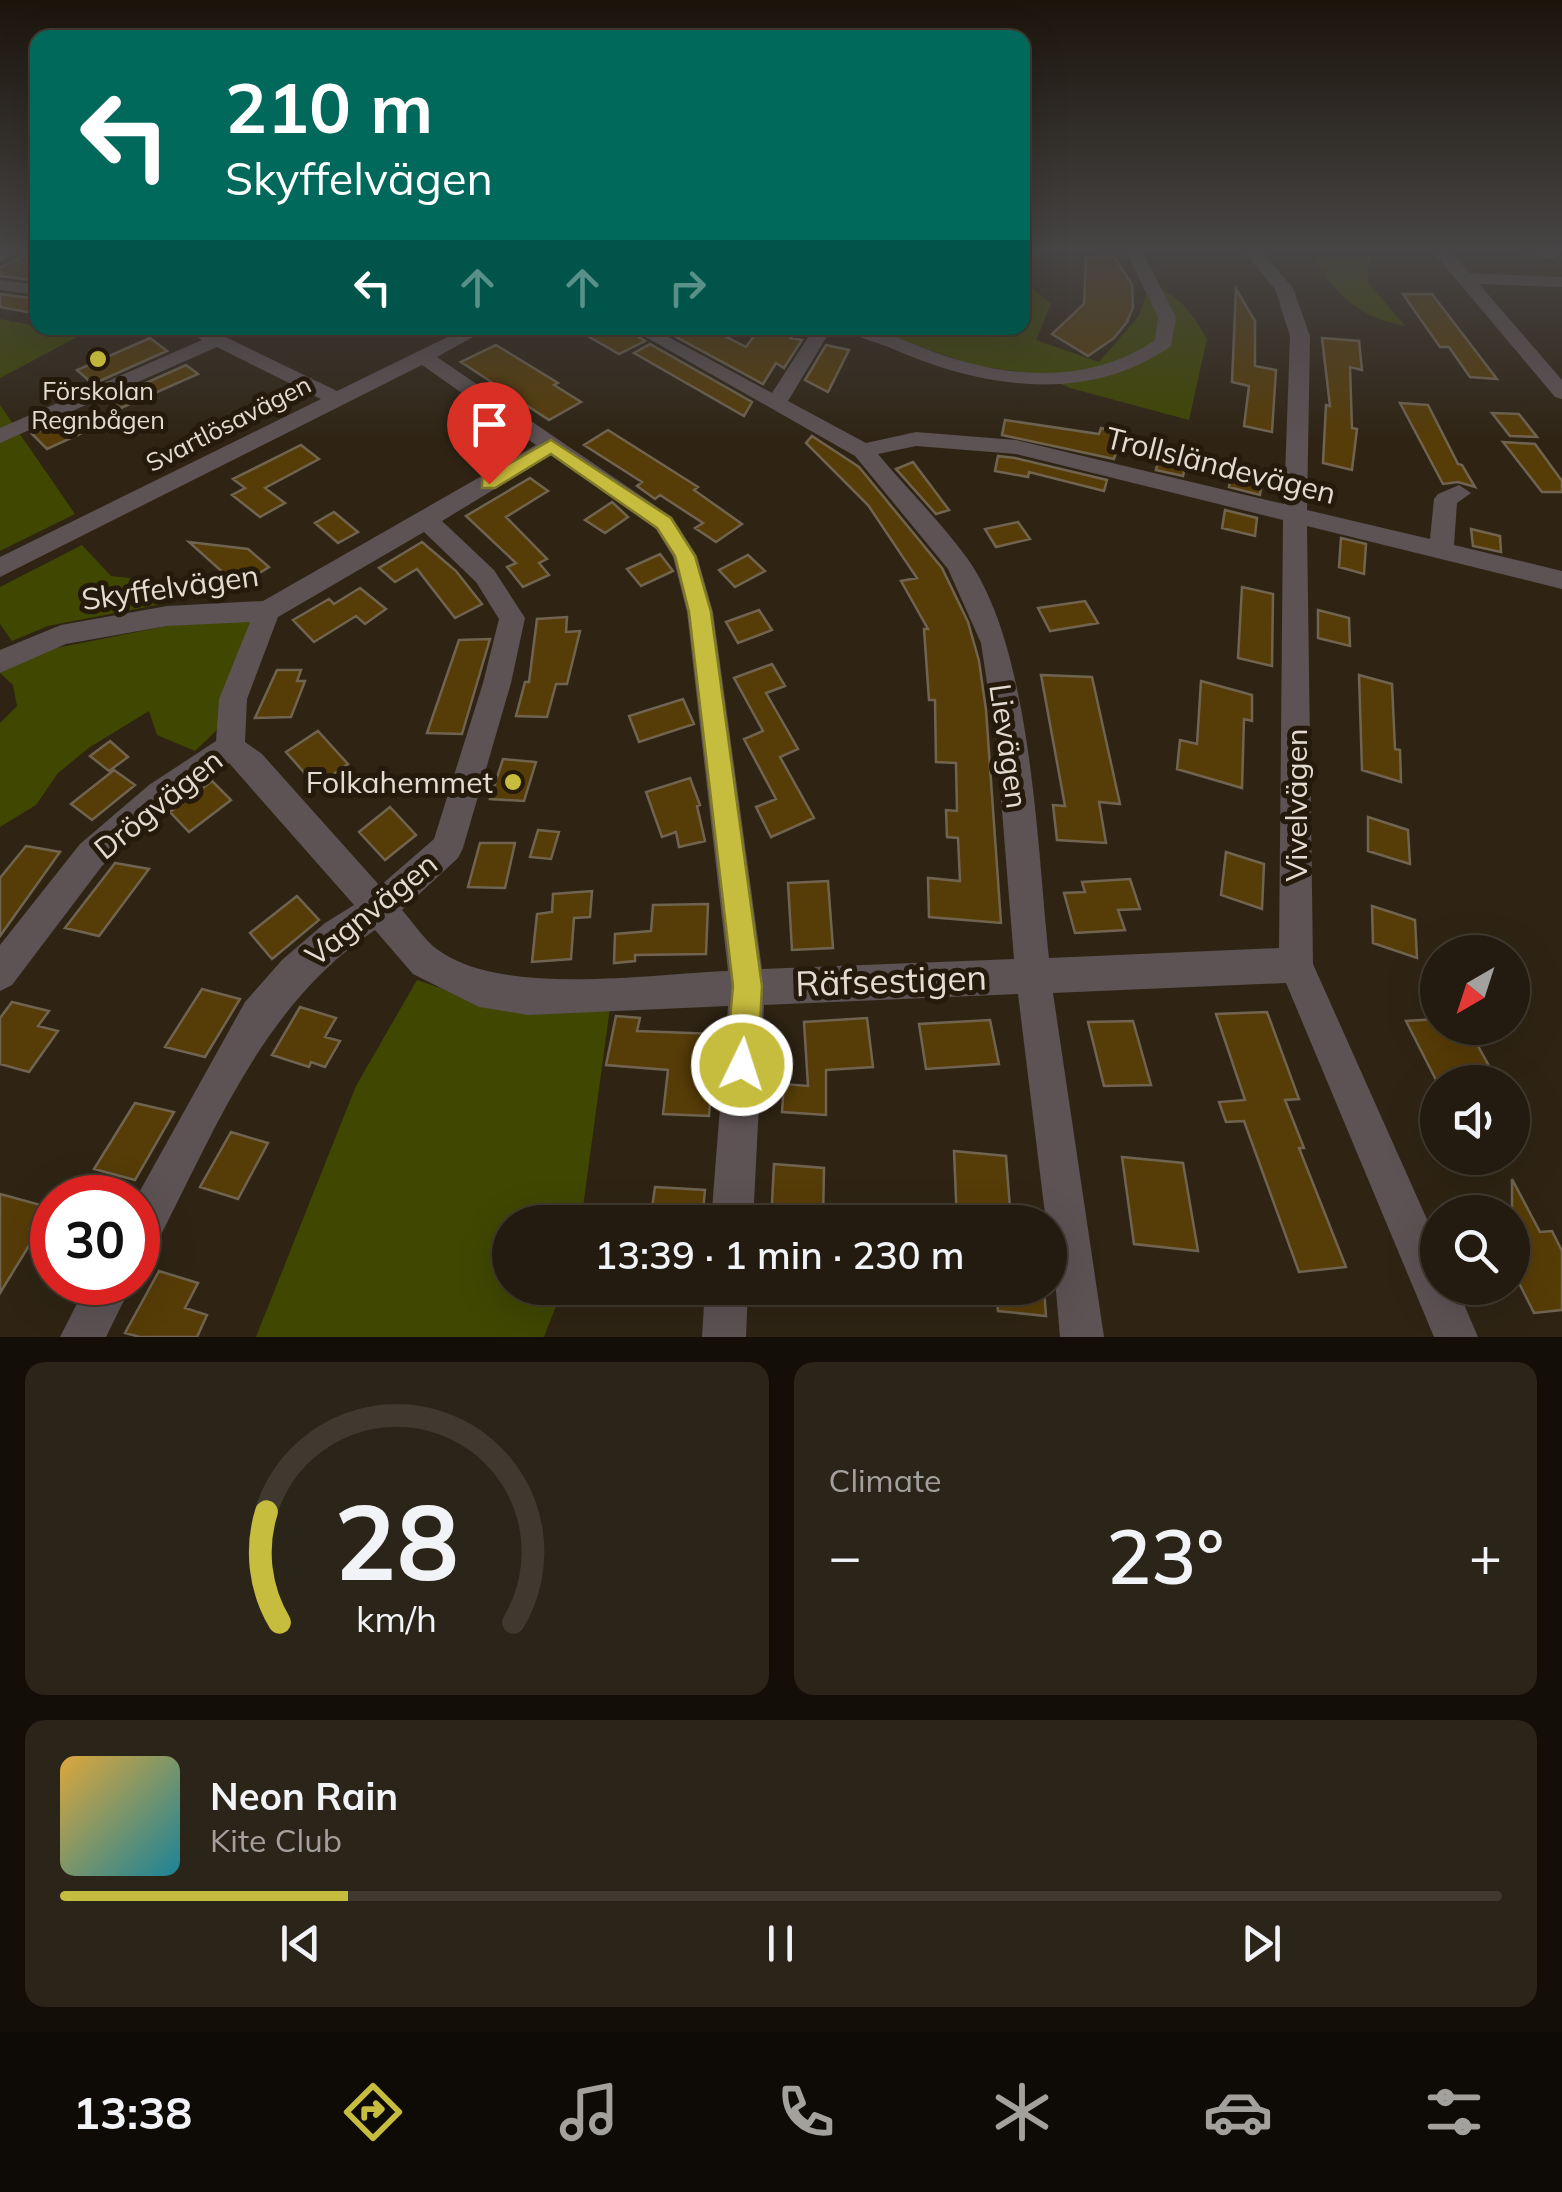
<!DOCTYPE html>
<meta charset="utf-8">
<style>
body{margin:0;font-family:Mulish,sans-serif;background:#2b2418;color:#f1f3f6;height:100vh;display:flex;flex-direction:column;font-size:38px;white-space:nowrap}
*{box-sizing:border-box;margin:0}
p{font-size:32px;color:#a3a19e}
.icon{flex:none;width:55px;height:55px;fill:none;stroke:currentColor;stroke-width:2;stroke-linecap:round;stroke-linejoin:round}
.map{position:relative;height:1337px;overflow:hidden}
.drawer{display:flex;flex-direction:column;gap:25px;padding:25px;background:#130f08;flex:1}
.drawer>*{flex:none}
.guide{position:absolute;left:30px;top:30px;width:1000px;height:305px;border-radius:20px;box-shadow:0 10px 40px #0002,0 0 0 2px #40392f;background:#00695c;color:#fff;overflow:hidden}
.needle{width:65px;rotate:219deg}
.tools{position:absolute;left:1420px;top:935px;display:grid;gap:20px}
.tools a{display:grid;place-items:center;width:110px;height:110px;border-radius:50%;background:#231b0f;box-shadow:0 10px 40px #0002,0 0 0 2px #40392f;font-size:50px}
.speed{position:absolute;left:30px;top:1175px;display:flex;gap:20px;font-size:50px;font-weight:700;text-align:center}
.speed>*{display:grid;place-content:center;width:130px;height:130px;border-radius:50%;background:#231b0f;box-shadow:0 10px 40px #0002,0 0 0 2px #40392f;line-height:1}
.speed .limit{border:15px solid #d22;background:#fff;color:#111}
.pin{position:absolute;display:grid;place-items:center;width:85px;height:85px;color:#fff;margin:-102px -42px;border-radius:50% 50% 50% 0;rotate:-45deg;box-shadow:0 0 10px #0007}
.pin .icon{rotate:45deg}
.me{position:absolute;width:110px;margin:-55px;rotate:4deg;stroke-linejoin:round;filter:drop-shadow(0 0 8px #0008)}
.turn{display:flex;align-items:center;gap:35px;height:210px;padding:0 30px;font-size:45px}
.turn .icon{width:130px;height:130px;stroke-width:2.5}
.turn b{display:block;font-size:70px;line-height:85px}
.lanes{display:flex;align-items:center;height:95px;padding:0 30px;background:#0003;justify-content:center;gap:50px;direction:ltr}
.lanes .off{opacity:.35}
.big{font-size:75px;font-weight:600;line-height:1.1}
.drawer .tile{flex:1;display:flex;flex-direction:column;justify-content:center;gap:15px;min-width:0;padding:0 35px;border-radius:20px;background:#2b2418}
.drawer .dial{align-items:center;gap:0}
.dial svg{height:260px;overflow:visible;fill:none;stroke:#40392f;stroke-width:7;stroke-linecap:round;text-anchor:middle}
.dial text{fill:#f1f3f6;stroke:none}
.song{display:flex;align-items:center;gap:30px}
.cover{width:120px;height:120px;border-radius:15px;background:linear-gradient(135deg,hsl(40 70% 55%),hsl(190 70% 35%))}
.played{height:10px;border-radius:5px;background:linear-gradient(90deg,#c6bc3d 20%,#40392f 20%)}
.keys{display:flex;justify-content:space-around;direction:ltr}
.heat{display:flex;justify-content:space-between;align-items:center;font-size:55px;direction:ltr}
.drawer .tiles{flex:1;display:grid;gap:25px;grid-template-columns:1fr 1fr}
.tile:last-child{grid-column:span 2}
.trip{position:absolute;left:492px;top:1205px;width:575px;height:100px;border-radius:50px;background:#231b0f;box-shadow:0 10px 40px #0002,0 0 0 2px #40392f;font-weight:600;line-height:100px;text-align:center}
.tab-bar{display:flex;height:160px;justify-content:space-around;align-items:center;background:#0e0b06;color:#a3a19e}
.tab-bar .icon{width:70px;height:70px}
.tab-bar .current{color:#c6bc3d}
.tab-bar b{font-size:45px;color:#f1f3f6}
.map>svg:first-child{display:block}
</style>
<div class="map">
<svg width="1562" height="1337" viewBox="0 0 1562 1337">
<rect width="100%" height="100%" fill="#2f2414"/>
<!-- green -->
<path fill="#3f4700" d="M1310,253H1371L1367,281L1405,326C1356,316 1335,294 1310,253Z
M1023,280L1051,304L1036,340L1099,362L1139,316L1150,283C1179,296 1192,312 1207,339L1189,420L1070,388L1037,374L976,366L867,328H1022Z
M0,319L81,335L0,378Z
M0,405L75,514L0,551Z
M82,545L111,576L156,581L162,604L48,626L12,641L0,624V587Z
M243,618L255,624L216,731L195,751L157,735L149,711L90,747L58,773L36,805L0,827V723L17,706L13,685L0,673L51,649L167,626Z
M417,980L475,1000H611L581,1222H510V1288H563L544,1337H256L356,1086Z"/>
<!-- building -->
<path fill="#563c07" stroke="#706451" stroke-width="2.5" d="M29,253H38V281L0,276V268Z
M1114,256L1132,285L1133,307L1127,322L1114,338L1088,356L1052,334L1084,304L1086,258Z
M1236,289L1255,321V366L1276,370L1272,432L1244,426L1249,386L1232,382Z
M0,294L38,299V314L0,307Z
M1403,294H1432L1497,379L1470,377L1449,347H1440Z
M574,328H624L645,341L619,354Z
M680,328H709L746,347L760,328H798L791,338L802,340L784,368L776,363L763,384L669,333Z
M150,338L167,351L93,384L77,370Z
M1322,338L1359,341L1362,370L1350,367L1352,428L1357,429L1352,470L1323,463L1326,405L1330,406Z
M650,344L752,402L744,416L634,353Z
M496,345L558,383L554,385L581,402L549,420L461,362Z
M826,345L849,350L828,392L805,380Z
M186,365L198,374L121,408L110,399Z
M1400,403L1428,405L1458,464L1462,465L1475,487L1458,482L1443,484Z
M1492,413L1519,414L1537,437L1510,436Z
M65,420L80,434L47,449L32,434Z
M1005,420L1099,434L1101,428L1121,433L1114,459L1002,435Z
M608,430L698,487L694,490L742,524L716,542L695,528L703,523L660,495L655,499L637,486L642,482L584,445Z
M812,436L859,467L942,568L968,622L979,661L986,710L1001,923L929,917L928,878L960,881L958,838L947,837L946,810L957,811L956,763L936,762L935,700H929L924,629H928L901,581L917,578L868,505L806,443Z
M1503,442L1535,444L1562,481V492H1542Z
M301,445L319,459L265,488L285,503L260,517L232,495L245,488L233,479Z
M1160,453L1187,460L1183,476L1156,470Z
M998,456L1015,458L1107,480L1104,491L1029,472L1028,477L995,471Z
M913,462L949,510L936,514L896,469Z
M1232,469L1263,476L1260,495L1229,487Z
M530,478L548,491L506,517L547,559L539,563L549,575L523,587L507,567L516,563L466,516Z
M612,502L628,517L605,533L585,520Z
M1225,510L1257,518L1255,536L1222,528Z
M334,512L358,532L338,543L315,523Z
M1018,522L1030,539L996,547L985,529Z
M1471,529L1500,536L1501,552L1473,546Z
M1341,538L1366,544L1364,574L1339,567Z
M189,542L248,549L269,567L238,586Z
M422,542L456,571L482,604L455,618L417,569L395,582L379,568Z
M660,554L673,571L641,586L627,569Z
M748,555L765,571L735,587L719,570Z
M1242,587L1273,594L1272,666L1238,658Z
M360,588L386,609L365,624L356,616L314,642L293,620L329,599L334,604Z
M1085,601L1098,623L1050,631L1038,608Z
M759,610L772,630L738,643L726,622Z
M1318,610L1349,618L1350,646L1318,638Z
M567,617L566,632L580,631L567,684H556L547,717L516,716L525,682H529L537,619Z
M490,639L462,734L427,733L459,640Z
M772,664L785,686L766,693L798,749L780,757L814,818L771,837L756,807L776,799L744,739L763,731L734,678Z
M277,670H301L297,681H305L291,717L255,718Z
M1041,675L1092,677L1120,804L1099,802L1106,843L1057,840L1053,805L1065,806Z
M1359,675L1392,684L1395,749L1400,750L1401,782L1362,770Z
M1201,681L1252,695V721L1244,719L1242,788L1177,769L1180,740L1197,744Z
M683,699L694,724L639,742L629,716Z
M318,731L348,764L316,786L286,752Z
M110,741L128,757L109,771L90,756Z
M503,759L536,762L524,801L490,799Z
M114,770L135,785L92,820L71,804Z
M690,778L700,805L697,806L705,841L679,847L676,832L662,837L646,792Z
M212,781L231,800L189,832L170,812Z
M390,807L416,835L385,860L359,832Z
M1368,817L1408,830L1410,864L1368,851Z
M538,830L559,832L551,859L530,857Z
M480,843H515L505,888L468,887Z
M26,846L60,852L0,936V878Z
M1226,852L1264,864L1262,909L1221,895Z
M115,863L149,869L99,936L65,928Z
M1130,879L1140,909L1118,910L1125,930L1075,933L1064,893L1085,892L1082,882Z
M828,881L833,948L792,950L788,883Z
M592,891L590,917L574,918L571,959L532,962L537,914L552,912L553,894Z
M297,896L319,920L272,959L250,933Z
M708,904L706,954L635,955V961L614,963L615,934L651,931L653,905Z
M1372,906L1415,920L1417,958L1373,943Z
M202,989L240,999L205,1057L165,1047Z
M12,1002L49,1011L38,1026L58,1031L29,1072L0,1064V1018Z
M300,1007L336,1018L325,1037L340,1041L325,1067L311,1062L309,1067L272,1055Z
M1267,1012L1299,1099L1285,1100L1304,1148H1299L1346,1267L1299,1272L1244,1121L1226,1122L1219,1102L1245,1100L1216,1014Z
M616,1016L640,1018L637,1031L715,1034L709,1116L663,1114L668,1070L606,1065Z
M867,1018L873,1067L826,1070V1115L782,1112L784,1084L808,1086L804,1022Z
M1438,1019V1028H1468L1498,1082H1437L1406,1021Z
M990,1020L999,1064L926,1069L919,1024Z
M1133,1021L1151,1085L1104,1086L1088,1022Z
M135,1103L174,1112L135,1180L94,1169Z
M231,1132L268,1143L238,1199L200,1187Z
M954,1151L1006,1156L1011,1222H957Z
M1122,1157L1183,1163L1198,1251L1134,1244Z
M774,1164L824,1168L823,1222H771Z
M1512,1179L1540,1232L1552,1231L1562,1251V1310L1534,1313L1512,1269Z
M655,1187L705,1190L702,1222H650Z
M0,1194L44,1206L30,1229L38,1231L0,1293Z
M159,1271L198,1283L185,1308L207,1315L197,1337H140L125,1333Z
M996,1288H1044L1046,1316L998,1311Z"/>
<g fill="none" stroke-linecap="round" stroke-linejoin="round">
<!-- minor -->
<path fill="#5d5254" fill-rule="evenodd" d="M0,253H15L0,262Z
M1127,253H1143L1176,317L1171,346C1087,405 982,388 893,349C878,342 856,338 845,328C880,326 907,343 940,354C1011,379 1091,384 1155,340L1158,317Z
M1245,253H1263L1293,288L1310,336L1307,510L1430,539L1434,499L1438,494L1459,485L1471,493L1457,503L1454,545L1562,571V589L1307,526L1313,964L1438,1244V1288H1457L1478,1337H1434L1286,983L1053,993L1104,1337H1060L1050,1222H1046L1018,994L764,1005L753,1222H711L728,1006L528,1015L479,1007L413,974L375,930C262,1004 214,1134 153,1250L138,1256L136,1198L245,1002L282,960L325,923L354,905L229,763L171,805L102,866L12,985L0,991V945L80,844L149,785L216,741L219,699L250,622L167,626L66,644L0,673V650L61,625L167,606L263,601L536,445L422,365L0,577V557L321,399L217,347L0,443V428L202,340L184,328H207L337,391L466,328H489L437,357L672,517L697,556L713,612L762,969L1014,959L997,749L981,643L948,569L855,456L630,328H652L772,393L814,328H832L788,401L866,443L916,432L1016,440L1284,504L1290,336L1275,289ZM916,446L1016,454L1283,520L1279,948L1049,958C1037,847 1032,648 967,558C941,522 907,489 878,454ZM551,455L656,529L673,557L687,612L728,971C648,974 503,997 438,950C424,940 413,922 402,910L458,858L463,848L511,683L525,618L494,570L442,521ZM424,532L476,582L499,619L483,683L434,839L380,886L262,754L245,742L247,699L278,617Z
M1434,253H1452L1469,273L1562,277V287L1479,284L1562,380V399L1555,397Z
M1532,253H1560L1561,254L1552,259Z
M0,280L38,285V295L0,290Z
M88,1282H133L106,1337H60Z
M705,1288H748L746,1337H702Z"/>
</g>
<!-- sky -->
<linearGradient id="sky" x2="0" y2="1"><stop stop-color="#1a140b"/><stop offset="0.57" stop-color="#474545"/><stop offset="1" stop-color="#474545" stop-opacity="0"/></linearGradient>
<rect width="1562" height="440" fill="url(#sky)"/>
<!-- route -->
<path fill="#c6bc3d" stroke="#817a28" stroke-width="2.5" d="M551,440L671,518L695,556L711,612L762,986L758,1065L753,1076L742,1080L731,1076L726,1065L733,986L689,612L675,556L657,528L551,454L495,488H482V479Z"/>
<!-- markers -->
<g fill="#c6bc3d" stroke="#251a0b" stroke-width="4">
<circle cx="98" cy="359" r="10"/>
<circle cx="513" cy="782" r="10"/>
</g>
<g text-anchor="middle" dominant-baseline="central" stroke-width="10" stroke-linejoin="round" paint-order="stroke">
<!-- far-poi labels -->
<g font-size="25" fill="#e4dcd2" stroke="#251a0b">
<text x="98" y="390">Förskolan<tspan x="98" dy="29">Regnbågen</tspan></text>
</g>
<!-- far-street labels -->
<g font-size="25" fill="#e4dcd2" stroke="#251a0b">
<text transform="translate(228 423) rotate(-27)">Svartlösavägen</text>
</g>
<!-- street labels -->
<g font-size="30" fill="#e4dcd2" stroke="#251a0b">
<text transform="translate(1221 465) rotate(14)">Trollsländevägen</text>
<text transform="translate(170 587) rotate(-8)">Skyffelvägen</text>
<text transform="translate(1009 746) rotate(82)">Lievägen</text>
<text transform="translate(158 804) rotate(-39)">Drögvägen</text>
<text transform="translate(1296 805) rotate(-90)">Vivelvägen</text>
<text transform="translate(371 909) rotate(-39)">Vagnvägen</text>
</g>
<!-- poi labels -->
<g font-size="30" fill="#e4dcd2" stroke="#251a0b" text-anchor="end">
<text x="493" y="782">Folkahemmet</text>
</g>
<!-- near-street labels -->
<g font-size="35" fill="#e4dcd2" stroke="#251a0b">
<text transform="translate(891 980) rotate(-2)">Räfsestigen</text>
</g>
</g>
</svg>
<div class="tools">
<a><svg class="needle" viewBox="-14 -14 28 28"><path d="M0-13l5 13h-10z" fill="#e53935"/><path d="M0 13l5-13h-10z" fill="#a3a19e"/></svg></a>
<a><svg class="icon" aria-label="sound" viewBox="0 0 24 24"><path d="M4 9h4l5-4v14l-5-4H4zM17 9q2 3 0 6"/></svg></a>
<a><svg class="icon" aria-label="search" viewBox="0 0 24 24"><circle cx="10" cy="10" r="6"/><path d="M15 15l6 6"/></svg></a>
</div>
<div class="speed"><div class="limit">30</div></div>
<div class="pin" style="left:489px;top:484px;background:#d93025"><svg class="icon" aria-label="arrive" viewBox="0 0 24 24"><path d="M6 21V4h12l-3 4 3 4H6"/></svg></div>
<svg class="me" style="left:742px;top:1065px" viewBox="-20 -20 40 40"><circle r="17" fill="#c6bc3d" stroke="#fff" stroke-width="3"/><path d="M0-11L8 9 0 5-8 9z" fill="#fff"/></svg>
<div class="trip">13:39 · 1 min · 230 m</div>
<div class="guide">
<div class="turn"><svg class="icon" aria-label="left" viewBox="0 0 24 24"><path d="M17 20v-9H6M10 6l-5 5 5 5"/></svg><div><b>210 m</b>Skyffelvägen</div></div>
<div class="lanes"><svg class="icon" aria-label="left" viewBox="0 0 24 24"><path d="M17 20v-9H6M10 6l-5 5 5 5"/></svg><svg class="icon off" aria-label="ahead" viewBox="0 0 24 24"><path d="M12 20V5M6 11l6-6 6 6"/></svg><svg class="icon off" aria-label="ahead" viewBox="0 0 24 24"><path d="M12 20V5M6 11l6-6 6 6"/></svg><svg class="icon off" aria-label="right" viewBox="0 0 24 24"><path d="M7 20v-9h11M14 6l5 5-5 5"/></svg></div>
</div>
</div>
<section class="drawer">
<div class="tiles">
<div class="tile dial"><svg viewBox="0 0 100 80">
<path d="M14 69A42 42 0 1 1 86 69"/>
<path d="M14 69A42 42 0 0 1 10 35" stroke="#c6bc3d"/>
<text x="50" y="56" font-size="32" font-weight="700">28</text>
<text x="50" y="72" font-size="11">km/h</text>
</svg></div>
<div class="tile"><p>Climate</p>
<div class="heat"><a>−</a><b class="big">23°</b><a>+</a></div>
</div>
<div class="tile">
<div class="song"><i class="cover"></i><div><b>Neon Rain</b><p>Kite Club</p></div></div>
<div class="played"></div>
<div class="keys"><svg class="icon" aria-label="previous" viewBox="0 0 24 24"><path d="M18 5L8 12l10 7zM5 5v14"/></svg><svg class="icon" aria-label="pause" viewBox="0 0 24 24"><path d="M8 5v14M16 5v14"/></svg><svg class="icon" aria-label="next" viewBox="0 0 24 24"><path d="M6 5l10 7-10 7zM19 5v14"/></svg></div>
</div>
</div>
</section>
<nav class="tab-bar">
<b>13:38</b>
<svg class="icon current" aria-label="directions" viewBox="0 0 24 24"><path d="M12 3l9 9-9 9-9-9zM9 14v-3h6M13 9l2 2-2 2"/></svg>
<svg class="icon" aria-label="music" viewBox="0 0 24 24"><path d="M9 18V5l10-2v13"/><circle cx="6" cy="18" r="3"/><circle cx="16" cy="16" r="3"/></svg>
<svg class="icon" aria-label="phone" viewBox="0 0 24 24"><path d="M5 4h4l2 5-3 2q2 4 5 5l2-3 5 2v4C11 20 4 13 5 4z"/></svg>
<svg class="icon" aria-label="climate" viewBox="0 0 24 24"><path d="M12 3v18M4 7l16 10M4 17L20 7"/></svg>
<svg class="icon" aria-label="car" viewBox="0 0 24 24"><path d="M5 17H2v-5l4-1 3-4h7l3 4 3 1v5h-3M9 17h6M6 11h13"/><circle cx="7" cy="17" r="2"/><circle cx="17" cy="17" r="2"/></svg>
<svg class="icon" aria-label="filters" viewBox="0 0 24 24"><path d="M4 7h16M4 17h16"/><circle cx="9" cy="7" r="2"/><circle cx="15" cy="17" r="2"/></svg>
</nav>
